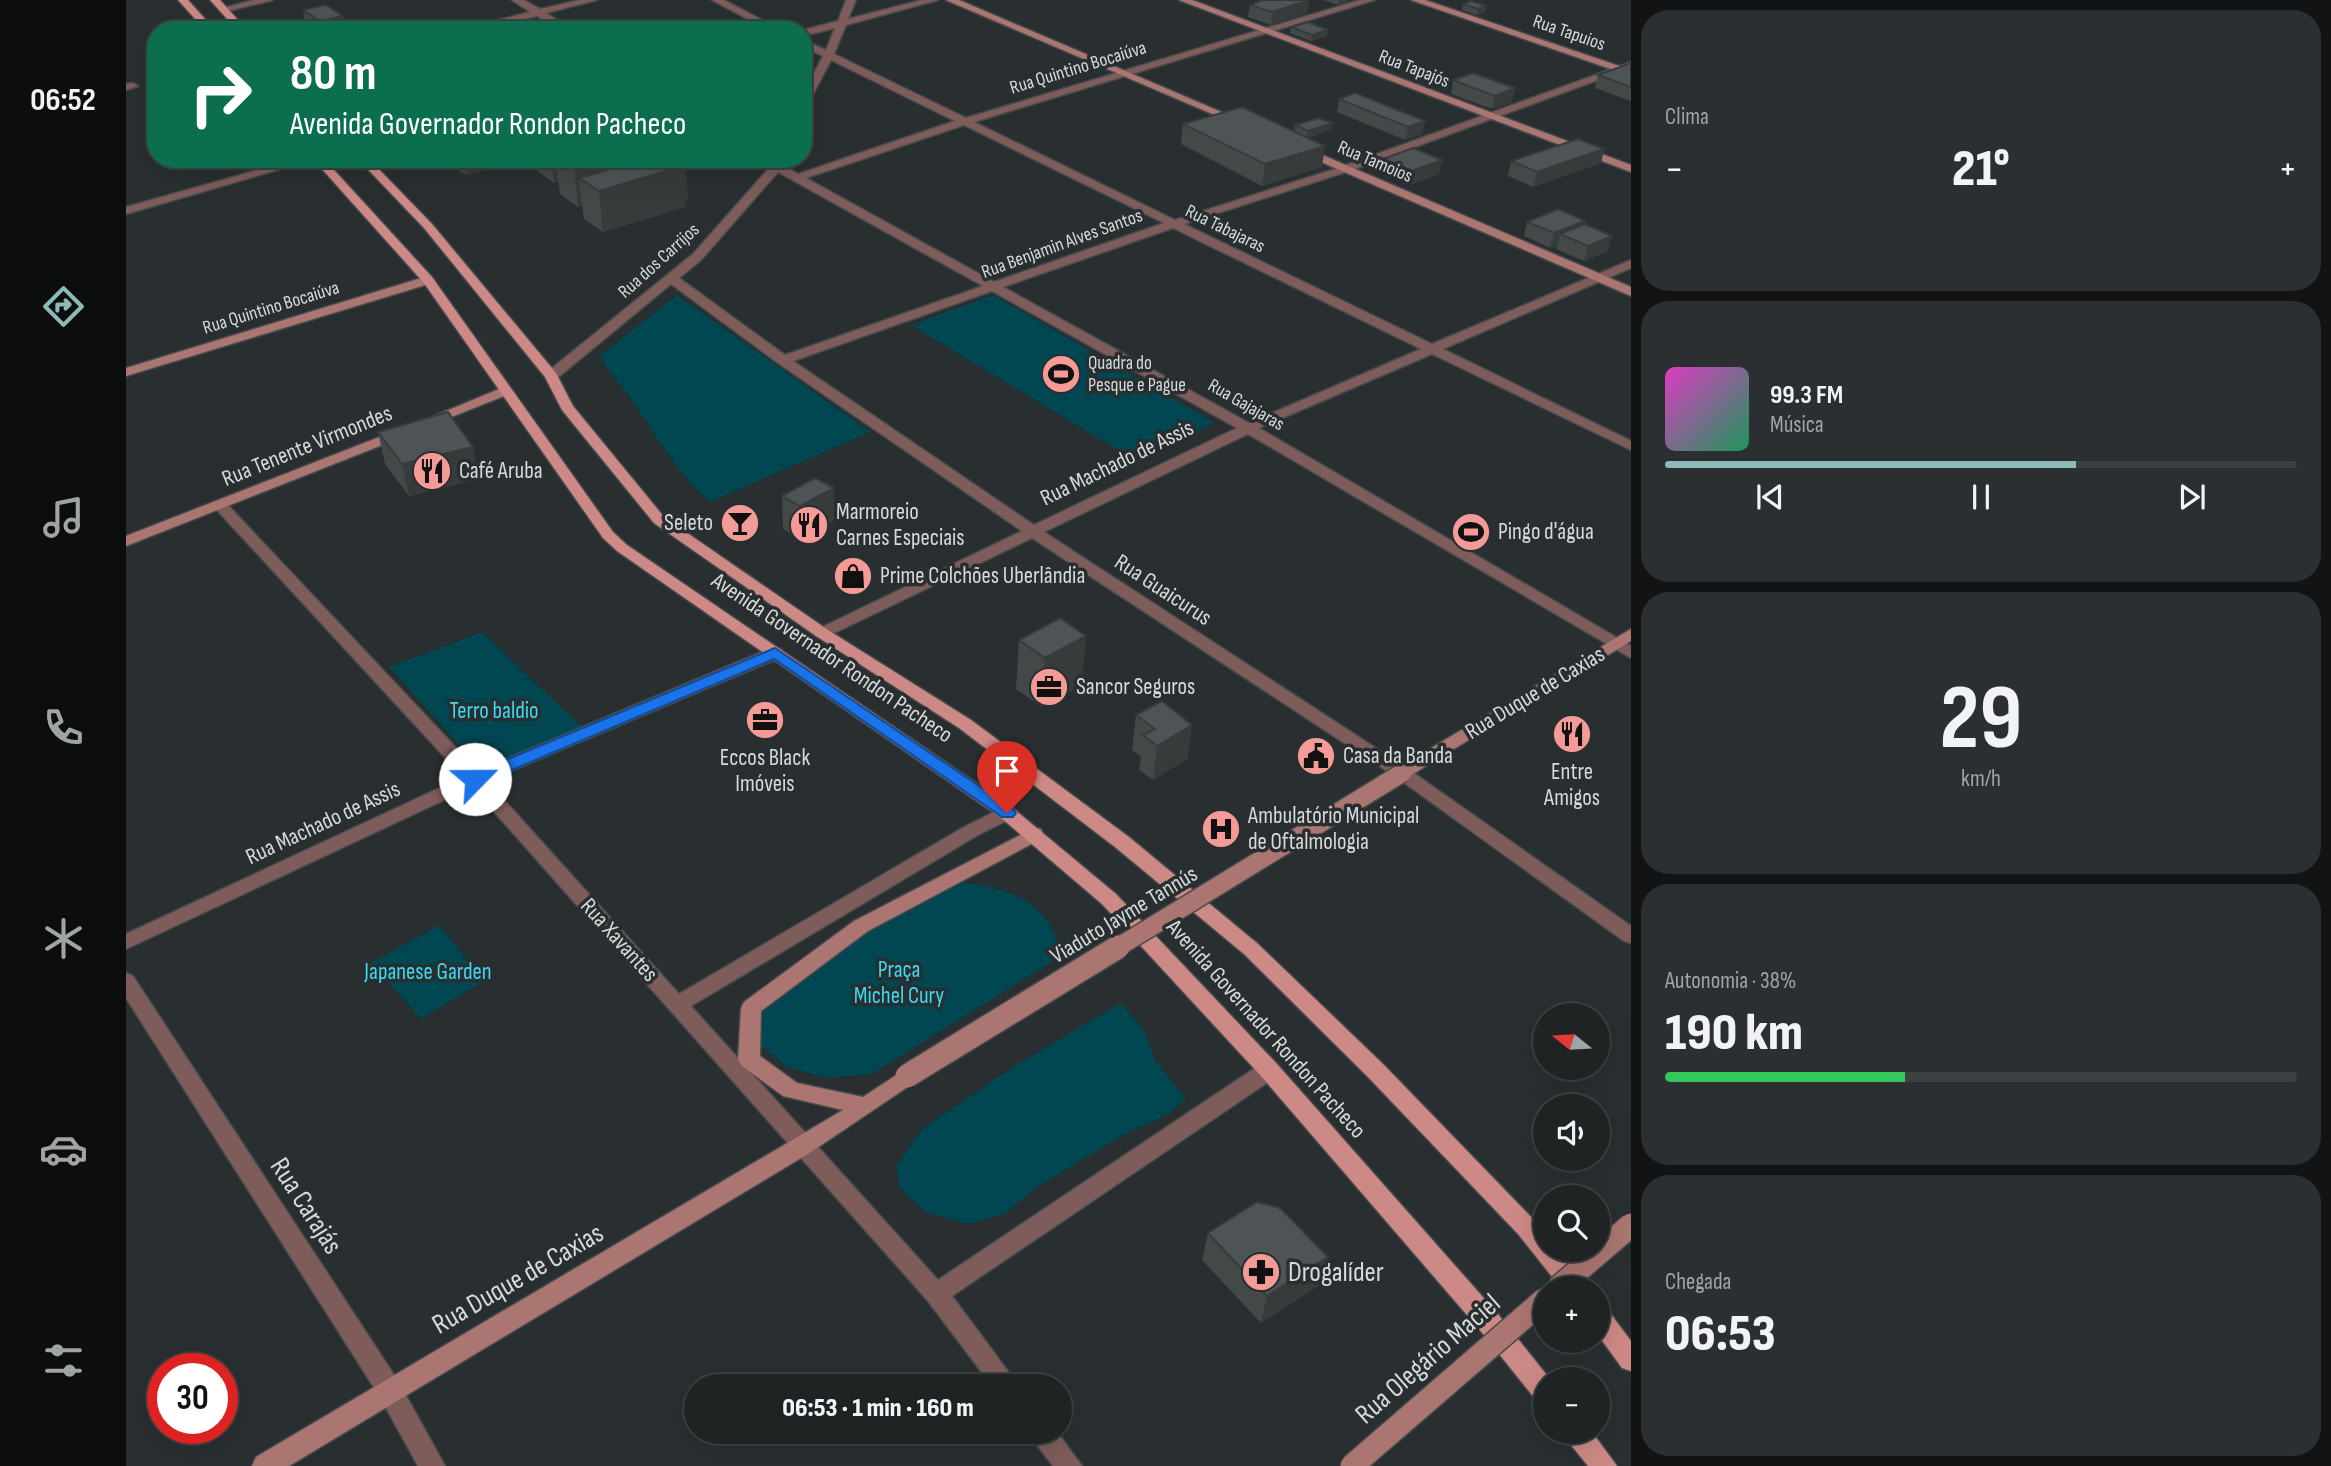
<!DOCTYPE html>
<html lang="pt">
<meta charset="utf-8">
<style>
body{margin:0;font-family:"Sofia Sans Condensed",sans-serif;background:#2c2f31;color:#f1f3f6;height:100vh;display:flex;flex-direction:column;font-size:26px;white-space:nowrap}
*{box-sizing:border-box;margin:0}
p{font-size:23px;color:#a1a4a6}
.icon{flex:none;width:38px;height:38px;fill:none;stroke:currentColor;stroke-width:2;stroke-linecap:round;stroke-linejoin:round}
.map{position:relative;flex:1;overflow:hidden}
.drawer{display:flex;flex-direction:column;gap:10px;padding:10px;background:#111314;width:700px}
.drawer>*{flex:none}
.banner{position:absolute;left:21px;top:21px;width:665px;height:147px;border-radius:28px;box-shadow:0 7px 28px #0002,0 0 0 2px #3c4041;background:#0b6e4f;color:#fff;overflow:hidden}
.needle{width:46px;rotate:288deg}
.tools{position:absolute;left:1407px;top:1003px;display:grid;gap:14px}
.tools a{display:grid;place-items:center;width:77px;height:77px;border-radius:50%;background:#1f2324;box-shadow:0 7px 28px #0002,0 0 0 2px #3c4041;font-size:35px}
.speed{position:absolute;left:21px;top:1353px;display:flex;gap:14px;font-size:35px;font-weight:700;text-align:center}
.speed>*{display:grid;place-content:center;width:91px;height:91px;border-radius:50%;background:#1f2324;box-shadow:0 7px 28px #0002,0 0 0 2px #3c4041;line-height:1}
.speed .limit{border:10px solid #d22;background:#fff;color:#111}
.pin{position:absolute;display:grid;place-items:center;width:60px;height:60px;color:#fff;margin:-72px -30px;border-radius:50% 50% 50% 0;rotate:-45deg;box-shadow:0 0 7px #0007}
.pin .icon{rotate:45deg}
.me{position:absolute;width:77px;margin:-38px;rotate:67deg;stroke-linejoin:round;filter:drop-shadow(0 0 5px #0008)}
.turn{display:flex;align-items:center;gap:24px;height:147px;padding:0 28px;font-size:32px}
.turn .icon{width:91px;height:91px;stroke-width:2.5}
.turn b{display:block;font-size:49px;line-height:60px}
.big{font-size:52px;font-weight:800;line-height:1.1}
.drawer .widget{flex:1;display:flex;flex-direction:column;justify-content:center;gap:10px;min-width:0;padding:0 24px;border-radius:28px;background:#2c2f31}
.drawer .dial{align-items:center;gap:0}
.dial b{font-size:91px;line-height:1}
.song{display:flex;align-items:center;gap:21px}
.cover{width:84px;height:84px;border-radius:10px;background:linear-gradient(135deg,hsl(310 70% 55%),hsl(150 70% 35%))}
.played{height:7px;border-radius:4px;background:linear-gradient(90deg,#8bbbb9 65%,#3c4041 65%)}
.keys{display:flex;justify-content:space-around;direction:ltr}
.heat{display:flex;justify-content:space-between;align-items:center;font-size:38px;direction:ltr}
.charge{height:10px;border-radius:5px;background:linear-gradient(90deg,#34c759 38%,#3c4041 0)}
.trip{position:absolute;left:558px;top:1374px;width:388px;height:70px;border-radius:35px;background:#1f2324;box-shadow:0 7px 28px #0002,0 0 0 2px #3c4041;font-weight:800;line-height:70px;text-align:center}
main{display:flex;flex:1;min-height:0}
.dock{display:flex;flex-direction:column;width:126px;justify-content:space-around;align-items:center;background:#0c0e0e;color:#a1a4a6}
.dock .icon{width:49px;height:49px}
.dock .current{color:#8bbbb9}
.dock b{font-size:32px;color:#f1f3f6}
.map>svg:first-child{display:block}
</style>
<main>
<nav class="dock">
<b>06:52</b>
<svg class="icon current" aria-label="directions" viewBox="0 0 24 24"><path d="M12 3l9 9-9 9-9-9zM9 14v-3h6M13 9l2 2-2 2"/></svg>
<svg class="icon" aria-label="music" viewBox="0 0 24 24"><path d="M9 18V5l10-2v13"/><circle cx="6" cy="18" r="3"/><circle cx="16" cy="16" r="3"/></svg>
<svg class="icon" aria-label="phone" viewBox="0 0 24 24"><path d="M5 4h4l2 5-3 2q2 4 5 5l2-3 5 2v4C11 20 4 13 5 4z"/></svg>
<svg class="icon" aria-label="climate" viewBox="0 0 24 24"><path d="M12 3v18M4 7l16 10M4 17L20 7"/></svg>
<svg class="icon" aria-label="car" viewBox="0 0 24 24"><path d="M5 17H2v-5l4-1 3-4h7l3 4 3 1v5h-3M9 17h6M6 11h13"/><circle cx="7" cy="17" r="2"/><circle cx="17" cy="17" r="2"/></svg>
<svg class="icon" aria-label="filters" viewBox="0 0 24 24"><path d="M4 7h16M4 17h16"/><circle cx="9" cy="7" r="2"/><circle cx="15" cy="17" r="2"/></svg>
</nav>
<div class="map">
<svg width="1505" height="1466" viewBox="0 0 1505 1466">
<rect width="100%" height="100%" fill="#292f30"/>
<!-- green -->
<path fill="#004751" d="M551,295L744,432L584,502C551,474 530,435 505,399C495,384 481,372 474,355Z
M867,295L1089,423L1010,461L785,325Z
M356,632L457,728L356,770L263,667Z
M839,883C869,886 900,894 921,920C928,929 932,945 937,955L746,1074L701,1078L661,1067L635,1046L633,1013C696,954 757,912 839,883Z
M313,925L358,981L295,1019L245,963Z
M995,1003L1018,1030L1029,1060L1060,1099L1043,1114L997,1135L908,1189L879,1214L842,1224L799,1212L774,1188L770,1166L796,1129L890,1065Z"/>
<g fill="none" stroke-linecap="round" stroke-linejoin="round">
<!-- street casing -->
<g stroke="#454a4b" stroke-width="3">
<path id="street" d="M128,0H147L98,12L93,9Z
M386,0H398L414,9L454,0H471L420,13L447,30H435L411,16L350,30H332L404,12Z
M586,0H598L655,30H642Z
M720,0H730L722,19L796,0H812L720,25L708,54L840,118L1234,0H1249L848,122L1049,220L1215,167L1505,62V68L1223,171L1058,224L1306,344L1505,260V268L1317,349L1505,441V450L1306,354L1133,428L1505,646V658L1122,434L918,532L1282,769L1505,926V943L1498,941L1270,777L906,538L702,636H690L688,633L690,630L896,531L652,363L545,284L430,379H420V373L567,254L644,167L632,159H658L656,165L672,174L829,121L705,60L682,104L677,107V94L697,56L677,47V40L700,50L709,28L677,36V30L712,21ZM838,125L1038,223L868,282L680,178ZM652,172L857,286L659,355L553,278L575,260ZM1047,228L1295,349L1123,423L877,287ZM866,291L1111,428L908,525L667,361Z
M0,84L7,83L12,86L0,90Z
M171,159H189L0,214V207Z
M94,501L99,502L352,771L643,649H655L657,653L655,657L361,781L553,994L838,827L874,809H888L890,813L888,817L852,835L565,1006L812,1280L1135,1064L1143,1062L1151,1064L1154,1070L1151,1076L826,1296L893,1386H866L802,1301L346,787L0,949V934L337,777L89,508L87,505Z
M0,973L7,976L272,1381L319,1466H292L254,1397L0,998Z
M904,1432H931L956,1466H927L907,1440Z"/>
</g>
<!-- secondary casing -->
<g stroke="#454a4b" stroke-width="3">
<path id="secondary" d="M820,0H833L1121,123L1112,125Z
M1053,0H1066L1505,165V172Z
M1285,0H1299L1505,70V76Z
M1172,148H1180L1505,287V296L1172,152Z
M302,276L308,280L306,283L0,376V368Z
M378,387L385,391L383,394L308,424L303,425L296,421Z
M274,429L279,430V436L0,546V536Z
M1505,629V641L1282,777H1270L1267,773L1270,769Z
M908,828L915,829L917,834L915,839L742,931L635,1011L634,1056L671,1083L737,1097L781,1068L789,1070L792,1076L789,1082L685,1152L163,1466H126L130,1457L717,1110L657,1096L616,1066L612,1060L615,1008L618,1002L728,921Z"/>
</g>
<!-- primary casing -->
<g stroke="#454a4b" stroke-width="3">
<path id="primary" d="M52,0H62L89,30H79Z
M84,0H94L121,30H111Z
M187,159H198L306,277L487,532L501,545L888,809L990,894L1151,1064L1371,1313L1424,1379H1419V1403L1410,1400L1353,1329L1135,1076L976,904L874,817L491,551L477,538L298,283Z
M232,159H243L306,224L430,373L447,406L538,517L702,630L845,720L1003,837L1132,944L1258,1065L1408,1220L1419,1234V1250H1432L1461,1288H1435L1392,1234L1242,1077L1118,954L989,847L833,728L690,636L528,523L436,410L419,377L298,228Z
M1472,1306L1481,1309L1505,1341V1371L1496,1368L1472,1335Z
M1438,1432H1466L1491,1466H1462L1441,1440Z"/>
</g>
<!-- street -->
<use href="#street" fill="#7e5c5a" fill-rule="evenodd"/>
<!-- secondary -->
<use href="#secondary" fill="#ab7672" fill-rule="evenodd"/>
<!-- primary -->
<use href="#primary" fill="#cd8985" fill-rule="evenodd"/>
<!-- secondary-bridge-far1 casing -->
<g stroke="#454a4b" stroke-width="21" stroke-linecap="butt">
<path id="secondary-bridge-far1" d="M989,949L1276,773"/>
</g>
<!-- secondary-bridge casing -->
<g stroke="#454a4b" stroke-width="26" stroke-linecap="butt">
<path id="secondary-bridge" d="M781,1076L992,947
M1432,1288L1505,1225
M1226,1466L1419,1299"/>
</g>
<!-- secondary-bridge-far1 -->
<use href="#secondary-bridge-far1" stroke="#ab7672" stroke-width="18"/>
<!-- secondary-bridge -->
<use href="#secondary-bridge" stroke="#ab7672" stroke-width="23"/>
</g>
<!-- wall -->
<path fill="#434849" d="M1183,0L1181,13L1145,25L1122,17L1124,5Z
M1197,0H1222V2L1212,5Z
M1337,4L1360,6L1359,12L1351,15L1336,10Z
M177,10L217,16L220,30H182L180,29Z
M1165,27L1201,36L1185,41L1164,33Z
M1505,63V101L1469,88L1472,75Z
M1327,80L1386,102L1366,109L1325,94Z
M1213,99L1299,121L1296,134L1279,140L1211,112Z
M1206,123L1205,130L1181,138L1196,167L1136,186L1055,144L1057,124L1168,132L1169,125Z
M1478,149L1475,163L1407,187L1382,176L1385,161Z
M315,159H397L340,175Z
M409,159H558L559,160L562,200L559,201V207L477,232L458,219L456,205L452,207L434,194L432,181L428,183L411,171Z
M1257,159L1313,174L1283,185L1255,173Z
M1459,221L1457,225L1482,251L1458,261L1430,249L1432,245L1424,248L1398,236L1401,222Z
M252,432L347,447L352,479L283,496L259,464Z
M656,496L708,521L675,539L657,529Z
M934,618L956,685L916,707L890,689L893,640Z
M1010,715L1066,725L1061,759L1027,780L1013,770L1015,756L1006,750Z
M1082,1233L1202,1257L1195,1284L1135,1323L1076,1260Z"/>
<!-- shaded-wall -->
<path fill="#373b3c" d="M1183,0L1181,13L1145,25L1146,12Z
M1213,0H1222V2L1212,5Z
M1360,6L1359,12L1351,15L1352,9Z
M217,16L220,30H195L194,21Z
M1202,30L1201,36L1185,41L1186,35Z
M1389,88L1386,102L1366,109L1369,96Z
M1299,121L1296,134L1279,140L1282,127Z
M1206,123L1205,130L1181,138L1182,131Z
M1199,146L1196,167L1136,186L1139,164Z
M1478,149L1475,163L1407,187L1411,172Z
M338,159H397L340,175Z
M425,159H430L432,181L428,183Z
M437,159H534L550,162L559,160L562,200L559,201V207L477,232L473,191L453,178L456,205L452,207L448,166Z
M1316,160L1313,174L1283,185L1286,171Z
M1459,221L1455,235L1434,234L1432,245L1424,248L1428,233Z
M1486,236L1482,251L1458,261L1462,246Z
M347,447L352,479L283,496L276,464Z
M708,488V521L675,539L674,506Z
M960,636L956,685L916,707L919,658Z
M1066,725L1061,759L1027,780L1031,746Z
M1202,1257L1195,1284L1135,1323L1141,1296Z"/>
<!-- building -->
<path fill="#4e5455" stroke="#373b3c" stroke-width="2" d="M1138,0H1183L1146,12L1124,5Z
M1346,1L1360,6L1352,9L1337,4Z
M200,5L217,16L194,21L177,10Z
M1182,22L1202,30L1186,35L1165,27Z
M1505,63V87L1472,75Z
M1347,73L1389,88L1369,96L1327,80Z
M1229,93L1299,121L1282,127L1213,99Z
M1116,107L1199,146L1139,164L1057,124Z
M1193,118L1206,123L1182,131L1169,125Z
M1452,139L1478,149L1411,172L1385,161Z
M1287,148L1316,160L1286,171L1257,159Z
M437,159H473L448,166Z
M519,159H558L559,160L550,162L557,166L473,191L453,178Z
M1432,209L1459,221L1428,233L1401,222Z
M1459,224L1486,236L1462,246L1434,234Z
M322,412L347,447L276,464L252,432Z
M689,478L708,488L674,506L656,496Z
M934,618L960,636L919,658L893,640Z
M1036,701L1066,725L1031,746L1017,735L1029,729L1010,715Z
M1131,1202L1154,1208L1202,1257L1141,1296L1082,1233Z"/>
<!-- route -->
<path fill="#1a73e8" stroke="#114b97" stroke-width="2" d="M649,648L887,809L890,813L887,817H876L648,659L355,783H344L341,779L344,775Z"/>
<!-- icons -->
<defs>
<g id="stadium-disc" transform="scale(2.0125)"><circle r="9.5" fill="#f59b97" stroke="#292f30"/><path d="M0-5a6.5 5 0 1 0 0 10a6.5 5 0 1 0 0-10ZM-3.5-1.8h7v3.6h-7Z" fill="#111"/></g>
<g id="restaurant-disc" transform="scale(2.0125)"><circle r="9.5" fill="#f59b97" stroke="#292f30"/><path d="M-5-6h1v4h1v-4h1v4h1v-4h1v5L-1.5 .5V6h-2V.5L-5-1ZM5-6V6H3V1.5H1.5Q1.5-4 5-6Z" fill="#111"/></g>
<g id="bar-disc" transform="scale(2.0125)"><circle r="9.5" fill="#f59b97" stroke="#292f30"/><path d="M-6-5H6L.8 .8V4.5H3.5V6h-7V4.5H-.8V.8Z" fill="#111"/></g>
<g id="shop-disc" transform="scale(2.0125)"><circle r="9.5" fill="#f59b97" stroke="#292f30"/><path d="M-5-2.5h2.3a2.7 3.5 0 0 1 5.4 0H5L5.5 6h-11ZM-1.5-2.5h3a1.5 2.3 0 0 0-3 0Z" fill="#111"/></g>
<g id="office-disc" transform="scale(2.0125)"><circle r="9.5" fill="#f59b97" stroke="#292f30"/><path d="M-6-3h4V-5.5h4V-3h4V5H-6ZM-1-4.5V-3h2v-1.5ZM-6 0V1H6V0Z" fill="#111"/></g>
<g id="civic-disc" transform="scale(2.0125)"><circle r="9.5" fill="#f59b97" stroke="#292f30"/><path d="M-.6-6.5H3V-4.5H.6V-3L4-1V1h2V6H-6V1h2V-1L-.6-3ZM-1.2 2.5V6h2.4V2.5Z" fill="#111"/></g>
<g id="hospital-disc" transform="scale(2.0125)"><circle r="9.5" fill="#f59b97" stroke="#292f30"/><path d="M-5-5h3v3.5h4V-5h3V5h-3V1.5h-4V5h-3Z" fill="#111"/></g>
<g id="pharmacy-disc" transform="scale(2.0125)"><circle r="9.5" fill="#f59b97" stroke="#292f30"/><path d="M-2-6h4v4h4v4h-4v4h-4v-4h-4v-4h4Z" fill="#111"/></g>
</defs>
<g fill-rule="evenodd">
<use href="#stadium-disc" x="935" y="374"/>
<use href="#restaurant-disc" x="306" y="471"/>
<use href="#bar-disc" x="614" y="523"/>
<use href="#restaurant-disc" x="683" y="525"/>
<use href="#stadium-disc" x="1345" y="532"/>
<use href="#shop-disc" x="727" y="576"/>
<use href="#office-disc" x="923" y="687"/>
<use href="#office-disc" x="639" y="720"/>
<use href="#restaurant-disc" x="1446" y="734"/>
<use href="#civic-disc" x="1190" y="756"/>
<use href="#hospital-disc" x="1095" y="829"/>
<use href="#pharmacy-disc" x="1135" y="1272"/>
</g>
<g text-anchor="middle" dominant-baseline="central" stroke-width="7" stroke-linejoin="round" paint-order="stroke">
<!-- far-street labels -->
<g font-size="19" fill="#d7dadb" stroke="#292f30">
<text transform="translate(1443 33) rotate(19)">Rua Tapuios</text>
<text transform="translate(952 68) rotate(-17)">Rua Quintino Bocaiúva</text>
<text transform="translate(1288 69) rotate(21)">Rua Tapajós</text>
<text transform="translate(1249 162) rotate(23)">Rua Tamoios</text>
<text transform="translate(1099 229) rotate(26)">Rua Tabajaras</text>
<text transform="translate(936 244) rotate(-20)">Rua Benjamin Alves Santos</text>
<text transform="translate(533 261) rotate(-42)">Rua dos Carrijos</text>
<text transform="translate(145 308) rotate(-17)">Rua Quintino Bocaiúva</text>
<text transform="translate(1120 405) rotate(30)">Rua Gajajaras</text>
</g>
<!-- far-poi labels -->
<g font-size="19" fill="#d7dadb" stroke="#292f30" text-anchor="start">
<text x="962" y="363">Quadra do<tspan x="962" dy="22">Pesque e Pague</tspan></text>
</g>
<!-- street labels -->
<g font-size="23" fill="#d7dadb" stroke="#292f30">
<text transform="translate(181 446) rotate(-22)">Rua Tenente Virmondes</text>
<text transform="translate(991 463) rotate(-26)">Rua Machado de Assis</text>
<text transform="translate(1037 590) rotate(33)">Rua Guaicurus</text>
<text transform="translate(706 658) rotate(34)">Avenida Governador Rondon Pacheco</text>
<text transform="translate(1409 693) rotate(-31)">Rua Duque de Caxias</text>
<text transform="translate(197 823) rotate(-25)">Rua Machado de Assis</text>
<text transform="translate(998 915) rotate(-31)">Viaduto Jayme Tannús</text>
<text transform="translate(493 940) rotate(48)">Rua Xavantes</text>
<text transform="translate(1140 1029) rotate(48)">Avenida Governador Rondon Pacheco</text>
</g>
<!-- poi labels -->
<g font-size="23" fill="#d7dadb" stroke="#292f30" text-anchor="start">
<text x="333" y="471">Café Aruba</text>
<text x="710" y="512">Marmoreio<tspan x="710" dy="26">Carnes Especiais</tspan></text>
<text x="587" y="523" text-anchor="end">Seleto</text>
<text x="1372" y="532">Pingo d'água</text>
<text x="754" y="576">Prime Colchões Uberlândia</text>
<text x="950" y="687">Sancor Seguros</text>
<text x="1217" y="756">Casa da Banda</text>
<text x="639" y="758" text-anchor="middle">Eccos Black<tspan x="639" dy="26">Imóveis</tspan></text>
<text x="1446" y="772" text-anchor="middle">Entre<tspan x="1446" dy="26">Amigos</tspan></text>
<text x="1122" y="816">Ambulatório Municipal<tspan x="1122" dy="26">de Oftalmologia</tspan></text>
</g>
<!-- park labels -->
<g font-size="23" fill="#3adaf1" stroke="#292f30">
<text x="368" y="711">Terro baldio</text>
<text x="773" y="970">Praça<tspan x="773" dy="26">Michel Cury</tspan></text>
<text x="302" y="972">Japanese Garden</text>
</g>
<!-- near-street labels -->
<g font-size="28" fill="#d7dadb" stroke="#292f30">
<text transform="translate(180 1206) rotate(57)">Rua Carajás</text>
<text transform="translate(392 1279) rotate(-30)">Rua Duque de Caxias</text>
<text transform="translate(1302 1359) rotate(-41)">Rua Olegário Maciel</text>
</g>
<!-- near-poi labels -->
<g font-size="28" fill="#d7dadb" stroke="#292f30" text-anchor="start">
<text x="1162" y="1272">Drogalíder</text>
</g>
</g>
</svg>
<div class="tools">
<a><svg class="needle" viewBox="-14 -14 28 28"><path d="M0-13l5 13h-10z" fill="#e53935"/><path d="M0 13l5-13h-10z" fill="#a1a4a6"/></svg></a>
<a><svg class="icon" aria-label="sound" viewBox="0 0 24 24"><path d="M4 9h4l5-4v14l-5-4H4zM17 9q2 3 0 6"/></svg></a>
<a><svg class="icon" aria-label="search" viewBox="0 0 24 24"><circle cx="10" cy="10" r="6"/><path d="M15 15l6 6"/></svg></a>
<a>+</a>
<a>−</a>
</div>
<div class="speed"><div class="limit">30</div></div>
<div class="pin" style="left:881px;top:813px;background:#d93025"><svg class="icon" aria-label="arrive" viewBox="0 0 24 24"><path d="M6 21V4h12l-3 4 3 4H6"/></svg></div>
<svg class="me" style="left:349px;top:779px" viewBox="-20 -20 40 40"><circle r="19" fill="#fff"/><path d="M0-13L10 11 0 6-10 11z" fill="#1a73e8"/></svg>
<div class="trip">06:53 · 1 min · 160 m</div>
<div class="banner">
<div class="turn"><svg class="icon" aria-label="right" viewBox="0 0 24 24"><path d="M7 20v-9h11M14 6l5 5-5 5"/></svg><div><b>80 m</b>Avenida Governador Rondon Pacheco</div></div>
</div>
</div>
<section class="drawer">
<div class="widget"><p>Clima</p>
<div class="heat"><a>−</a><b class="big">21°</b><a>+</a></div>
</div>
<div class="widget">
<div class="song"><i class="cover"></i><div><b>99.3 FM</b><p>Música</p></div></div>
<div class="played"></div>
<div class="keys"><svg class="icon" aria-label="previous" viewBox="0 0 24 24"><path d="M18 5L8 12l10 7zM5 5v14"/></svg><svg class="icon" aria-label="pause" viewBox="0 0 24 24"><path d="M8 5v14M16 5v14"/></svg><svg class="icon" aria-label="next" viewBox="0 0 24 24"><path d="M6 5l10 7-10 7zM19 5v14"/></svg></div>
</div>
<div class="widget dial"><b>29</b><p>km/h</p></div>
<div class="widget"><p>Autonomia · 38%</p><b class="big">190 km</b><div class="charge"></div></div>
<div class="widget"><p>Chegada</p><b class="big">06:53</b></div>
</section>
</main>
